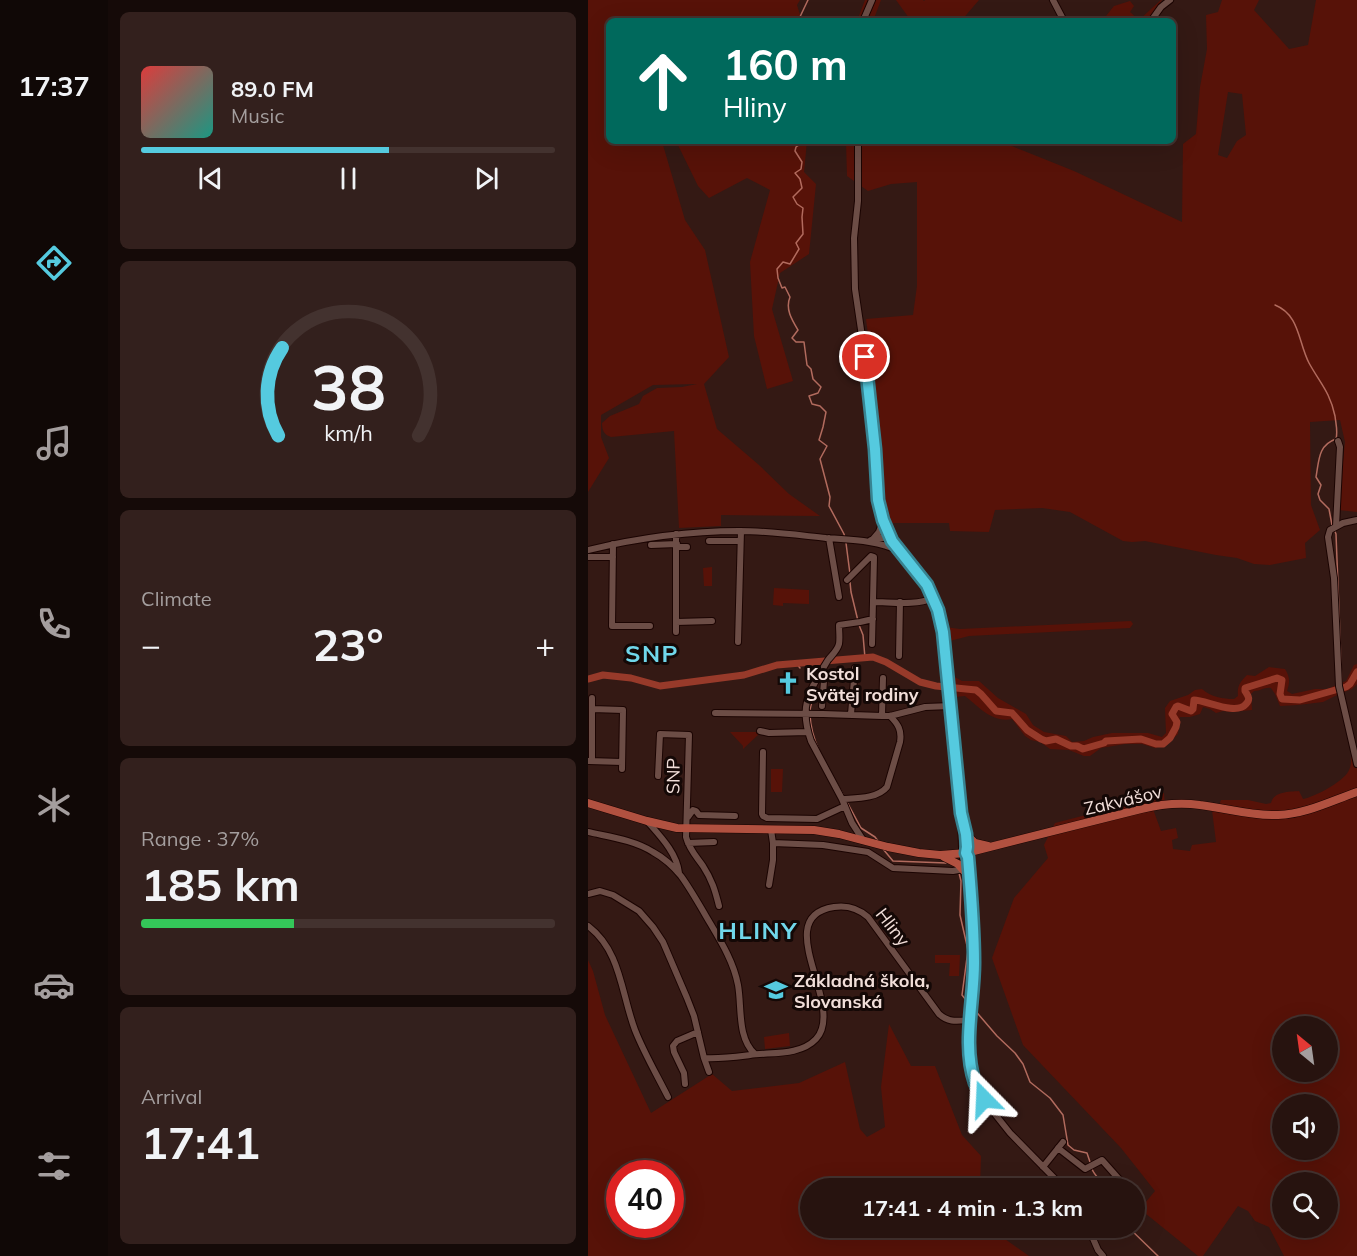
<!DOCTYPE html>
<meta charset="utf-8">
<style>
body{margin:0;font-family:Mulish,sans-serif;background:#33201d;color:#f1f3f6;height:100vh;display:flex;flex-direction:column;font-size:22px;white-space:nowrap}
*{box-sizing:border-box;margin:0}
p{font-size:20px;color:#a49e9e}
.icon{flex:none;width:33px;height:33px;fill:none;stroke:currentColor;stroke-width:2;stroke-linecap:round;stroke-linejoin:round}
.map{position:relative;flex:1;overflow:hidden}
.side{display:flex;flex-direction:column;gap:12px;padding:12px;background:#150a08;width:480px}
.side>*{flex:none}
.top-card{position:absolute;left:18px;top:18px;width:570px;height:126px;border-radius:9px;box-shadow:0 6px 24px #0002,0 0 0 2px #43322f;background:#00695c;color:#fff;overflow:hidden}
.needle{width:39px;rotate:331deg}
.tools{position:absolute;left:684px;top:1016px;display:grid;gap:12px}
.tools a{display:grid;place-items:center;width:66px;height:66px;border-radius:50%;background:#27130f;box-shadow:0 6px 24px #0002,0 0 0 2px #43322f;font-size:30px}
.speed{position:absolute;left:18px;top:1160px;display:flex;gap:12px;font-size:30px;font-weight:700;text-align:center}
.speed>*{display:grid;place-content:center;width:78px;height:78px;border-radius:50%;background:#27130f;box-shadow:0 6px 24px #0002,0 0 0 2px #43322f;line-height:1}
.speed .limit{border:9px solid #d22;background:#fff;color:#111}
.pin{position:absolute;display:grid;place-items:center;width:51px;height:51px;color:#fff;margin:-26px;border:3px solid #fff;border-radius:50%;box-shadow:0 2px 6px #0007}
.me{position:absolute;width:66px;margin:-33px;rotate:339deg;stroke-linejoin:round;filter:drop-shadow(0 0 4px #0008)}
.turn{display:flex;align-items:center;gap:21px;height:126px;padding:0 18px;font-size:27px}
.turn .icon{width:78px;height:78px;stroke-width:2.5}
.turn b{display:block;font-size:42px;line-height:51px}
.big{font-size:45px;font-weight:700;line-height:1.1}
.side .tile{flex:1;display:flex;flex-direction:column;justify-content:center;gap:9px;min-width:0;padding:0 21px;border-radius:9px;background:#33201d}
.side .dial{align-items:center;gap:0}
.dial svg{height:156px;overflow:visible;fill:none;stroke:#43322f;stroke-width:7;stroke-linecap:round;text-anchor:middle}
.dial text{fill:#f1f3f6;stroke:none}
.song{display:flex;align-items:center;gap:18px}
.cover{width:72px;height:72px;border-radius:9px;background:linear-gradient(135deg,hsl(0 70% 55%),hsl(170 70% 35%))}
.played{height:6px;border-radius:3px;background:linear-gradient(90deg,#55cadf 60%,#43322f 60%)}
.keys{display:flex;justify-content:space-around;direction:ltr}
.heat{display:flex;justify-content:space-between;align-items:center;font-size:33px;direction:ltr}
.charge{height:9px;border-radius:4px;background:linear-gradient(90deg,#34c759 37%,#43322f 0)}
.trip{position:absolute;left:212px;top:1178px;width:345px;height:60px;border-radius:30px;background:#27130f;box-shadow:0 6px 24px #0002,0 0 0 2px #43322f;font-weight:700;line-height:60px;text-align:center}
main{display:flex;flex:1;min-height:0}
.tab-bar{display:flex;flex-direction:column;width:108px;justify-content:space-around;align-items:center;background:#100806;color:#a49e9e}
.tab-bar .icon{width:42px;height:42px}
.tab-bar .active{color:#55cadf}
.tab-bar b{font-size:27px;color:#f1f3f6}
.map>svg:first-child{display:block}
</style>
<main>
<nav class="tab-bar">
<b>17:37</b>
<svg class="icon active" aria-label="directions" viewBox="0 0 24 24"><path d="M12 3l9 9-9 9-9-9zM9 14v-3h6M13 9l2 2-2 2"/></svg>
<svg class="icon" aria-label="music" viewBox="0 0 24 24"><path d="M9 18V5l10-2v13"/><circle cx="6" cy="18" r="3"/><circle cx="16" cy="16" r="3"/></svg>
<svg class="icon" aria-label="phone" viewBox="0 0 24 24"><path d="M5 4h4l2 5-3 2q2 4 5 5l2-3 5 2v4C11 20 4 13 5 4z"/></svg>
<svg class="icon" aria-label="climate" viewBox="0 0 24 24"><path d="M12 3v18M4 7l16 10M4 17L20 7"/></svg>
<svg class="icon" aria-label="car" viewBox="0 0 24 24"><path d="M5 17H2v-5l4-1 3-4h7l3 4 3 1v5h-3M9 17h6M6 11h13"/><circle cx="7" cy="17" r="2"/><circle cx="17" cy="17" r="2"/></svg>
<svg class="icon" aria-label="filters" viewBox="0 0 24 24"><path d="M4 7h16M4 17h16"/><circle cx="9" cy="7" r="2"/><circle cx="15" cy="17" r="2"/></svg>
</nav>
<section class="side">
<div class="tile">
<div class="song"><i class="cover"></i><div><b>89.0 FM</b><p>Music</p></div></div>
<div class="played"></div>
<div class="keys"><svg class="icon" aria-label="previous" viewBox="0 0 24 24"><path d="M18 5L8 12l10 7zM5 5v14"/></svg><svg class="icon" aria-label="pause" viewBox="0 0 24 24"><path d="M8 5v14M16 5v14"/></svg><svg class="icon" aria-label="next" viewBox="0 0 24 24"><path d="M6 5l10 7-10 7zM19 5v14"/></svg></div>
</div>
<div class="tile dial"><svg viewBox="0 0 100 80">
<path d="M14 69A42 42 0 1 1 86 69"/>
<path d="M14 69A42 42 0 0 1 16 24" stroke="#55cadf"/>
<text x="50" y="56" font-size="32" font-weight="700">38</text>
<text x="50" y="72" font-size="11">km/h</text>
</svg></div>
<div class="tile"><p>Climate</p>
<div class="heat"><a>−</a><b class="big">23°</b><a>+</a></div>
</div>
<div class="tile"><p>Range · 37%</p><b class="big">185 km</b><div class="charge"></div></div>
<div class="tile"><p>Arrival</p><b class="big">17:41</b></div>
</section>
<div class="map">
<svg width="769" height="1256" viewBox="0 0 769 1256">
<rect width="100%" height="100%" fill="#341914"/>
<!-- green -->
<path fill="#571208" fill-rule="evenodd" d="M0,0H212L209,5L214,21H21V141H81L75,145L97,220L117,250L141,357L116,384L129,429L171,465L201,494L232,516L133,515V526L91,528L86,431L23,437C16,435 14,430 14,423L22,416L51,404L55,396L69,388L94,387L109,384L65,385L13,415V437L21,458L0,492Z
M277,0H293L285,21H269Z
M308,0H335L336,1L337,0H391L373,21H319L321,18Z
M573,0H574L566,14L560,21H514L526,6L542,1L546,6L542,12L551,20Z
M634,0H671L666,10L701,49L720,45L728,0H769V512L750,510L757,442L752,420L722,422L723,505L732,530L717,543L718,558L682,565L666,564L649,558L628,555L557,541L544,542L535,541L482,512L454,508L407,510L401,532L362,531L361,523H301C288,456 288,387 278,319L325,315L329,286V182L303,184L280,191L259,176L258,141H411L486,171L594,222L595,144L608,134L612,87L619,49L618,15L630,12ZM640,92L654,94L658,135L649,141L639,158L630,155Z
M88,141H219L216,172L228,184L221,254L192,273L184,309L205,381L179,389L166,336L162,262L182,190L159,178L121,198L110,186Z
M124,567V586H116L115,568Z
M186,588L221,590V604L195,603V606L185,605Z
M543,621L545,624L542,628L381,636L358,642L357,627L372,629Z
M769,664V684L764,689L751,694L735,702L710,705L692,706L687,694L683,688C676,687 673,691 666,691L663,694L664,710L643,712L635,711L628,713L622,709L615,707L612,714L602,717H592L590,734L579,744L567,748L554,744H537L513,748L502,756H496L481,750L462,749L452,742L443,740L437,736L424,719C404,723 391,707 377,696L367,697L365,676L374,681H391L410,698L438,714L445,725L456,732L478,736L484,742L496,741L505,737L524,733H560L574,737L578,733L577,708L582,701L600,695L607,690L614,689C623,697 635,699 646,699L650,696C649,686 652,682 659,675L667,676L681,667L697,669C702,677 702,682 699,691L704,694L727,689H739L758,681L766,665Z
M142,732H170V735L155,749V746Z
M763,753L769,759V1256H696L681,1227L667,1221L660,1211L650,1206L615,1256H610L552,1209L567,1191L533,1148L435,1045L404,958L426,898L460,858L456,845L467,823L498,815L521,806L547,802L576,793L577,806L565,809L573,831L588,828L590,838L584,840L585,849L602,851L604,845L628,842L624,810L631,805L633,800H660L678,804L683,803C686,791 701,792 711,791L715,799C727,797 754,782 760,772C764,766 763,759 763,753ZM694,1026H740V1071H694ZM694,1104H740V1149H694ZM694,1182H740V1227H694Z
M183,769H195L194,792H183Z
M347,955H372L371,976H361L362,963H347Z
M0,960L5,971L17,1015L63,1113L124,1074L144,1091L211,1083L257,1062L272,1129L279,1137L297,1127L293,1087L301,1024L323,1066H347L374,1135L393,1156L392,1188H222V1227H400L441,1256H0ZM32,1173H82V1224H32Z
M201,1033L202,1046L177,1049L176,1037Z"/>
<g fill="none" stroke-linecap="round" stroke-linejoin="round">
<!-- stream -->
<path stroke="#b26b5e" stroke-width="1.5" d="M210,21L220,0
M215,141L214,143L208,147L207,151L214,162L213,169L207,173L212,179L214,188L205,197L209,204L215,208L214,217L215,234L208,243L211,249L202,264L195,262L189,269L190,278L194,288L197,287L202,297C197,309 204,320 210,330L204,338L208,342H216L219,365L223,369L225,379L233,387L230,393L221,396L224,404L232,406L238,412L235,427L231,440L239,446L232,459L242,497L241,506L256,534L257,538
M687,305C712,315 710,342 721,363C732,383 742,392 747,416C748,425 750,431 748,439C730,445 731,461 728,477L733,485L730,494L732,500L741,509L744,525
M746,529L748,534L754,688
M258,543L262,574
M262,582L263,592L270,621
M271,625L275,635L277,658
M208,663L212,668
M222,710C223,703 226,697 227,689
M222,715C223,744 242,771 256,796
M259,802L273,828L287,837L291,842
M295,849L305,861L358,863
M371,873L373,881L372,915L380,950L374,995L382,1005
M385,1008L409,1036L427,1053L435,1064L442,1082L462,1098L475,1115L480,1145L486,1150L499,1153L503,1165
M504,1169C507,1177 515,1181 517,1188
M540,1227L570,1256"/>
<!-- river -->
<path stroke="#973a2a" stroke-width="7" d="M0,679L15,675L43,678L72,686L156,675L189,665L285,657L298,662L332,682L348,686L388,690L393,694L408,711L424,713L439,730L453,739L458,741L468,739L483,746H489L495,749L516,743L518,741L553,739L568,744H575L582,738L588,727L589,722L584,714L588,707L590,706L603,711L605,709L606,700C618,700 648,716 658,704C663,699 660,696 657,691V688L689,678L694,680L692,694L694,699L712,700L758,687L762,684L769,672"/>
<!-- minor casing -->
<g stroke="#1b0402" stroke-width="8">
<path id="minor" d="M465,0L476,21
M275,21L284,0
M563,21L573,7L582,0
M270,141V201L266,238L267,289L280,377L290,500L295,520L303,538L334,578L345,598L353,621L357,644L373,813L374,848L380,857L384,911L386,962L381,1041V1056L387,1082L395,1099L422,1133L476,1188
M769,520L755,523L742,530L740,537L746,578L751,686L769,764
M748,526L752,447L750,441
M241,538L251,597
M285,539L291,532L295,520
M283,540L293,538H303
M121,541H152
M25,544L24,626H62
M63,545L89,544
M89,547H99
M0,550C50,538 99,531 151,531C180,531 209,535 238,538C263,540 289,540 311,551
M0,557H25
M259,580L283,556L286,557L284,644
M285,602C303,602 328,606 345,598
M88,622L124,621
M88,632V534
M150,642L153,531
M311,656L312,602
M231,675L235,678L236,681L234,706
M295,678L294,716H302L337,707L363,706
M4,709L35,710L34,769
M127,713L235,714L294,716
M263,714L267,668
M172,731L181,733L220,732
M175,752L174,814L175,816L179,818L229,819L257,806
M1,761L34,762
M4,761V698
M70,776L72,734L101,735L98,837C101,849 108,856 115,866C124,880 127,890 131,906
M254,799C268,798 289,799 299,787L312,742C314,730 310,724 302,716
M100,817L105,810L108,811L111,815L147,816
M59,821C72,836 89,853 91,873
M183,830L185,843L235,845L280,852L305,868L365,871L376,869
M0,832C22,837 46,840 65,852C76,858 85,866 93,876C101,887 108,899 115,911C128,934 145,958 150,985C154,1007 149,1038 167,1054
M275,840L264,823L254,799L223,741C210,705 222,690 240,660C244,655 249,651 251,644C252,638 251,631 251,625L272,622L285,619
M100,843L126,842
M377,868L375,858L379,847L377,831
M181,885L185,860V843
M0,894L12,891L25,895L51,911L65,927L75,942L99,998L106,1016L116,1058C132,1059 146,1057 162,1055C183,1052 212,1056 228,1039C259,1006 180,917 246,907C259,905 271,909 280,917L351,1014C361,1023 369,1021 382,1020
M0,926C33,951 33,993 47,1030C56,1053 69,1075 80,1097
M116,1058L121,1072
M97,1084L96,1073L86,1052L85,1046L89,1041L110,1032
M470,1148L497,1169L514,1160L538,1187
M455,1167L475,1142
M500,1227L510,1250L515,1256"/>
</g>
<!-- major casing -->
<g stroke="#1b0402" stroke-width="9">
<path id="major" d="M0,803L59,821L89,828L226,830L251,834L300,847L331,853L352,855L378,853L553,809C573,804 592,802 612,805C638,808 663,816 690,815C718,814 743,801 769,792
M378,834L387,843L400,846
M356,857L370,864L378,873"/>
</g>
<!-- minor -->
<use href="#minor" stroke="#6c4d46" stroke-width="6"/>
<!-- major -->
<use href="#major" stroke="#b15140" stroke-width="8"/>
</g>
<g fill="none" stroke-linecap="round" stroke-linejoin="round">
<!-- route casing -->
<g stroke="#378391" stroke-width="15">
<path id="route" d="M277,357L287,449L290,500L295,520L304,541L339,585L350,610L355,632L373,813L378,834L379,847L378,853L380,857C383,892 386,928 386,963C386,1002 374,1045 387,1083C389,1088 393,1094 396,1099"/>
</g>
<!-- route -->
<use href="#route" stroke="#55cadf" stroke-width="10"/>
</g>
<!-- icons -->
<defs>
<g id="church-bare" transform="scale(1.8)"><path d="M-1.2-6h2.4v3.5h3.3v2.4h-3.3V6h-2.4V-.1h-3.3v-2.4h3.3Z" fill="#55cadf" stroke="#140806" stroke-width="2.5" paint-order="stroke"/></g>
<g id="school-bare" transform="scale(1.8)"><path d="M0-5L7-2L0 1L-7-2ZM-4 1L0 2.5L4 1V4Q0 6-4 4Z" fill="#55cadf" stroke="#140806" stroke-width="2.5" paint-order="stroke"/></g>
</defs>
<g fill-rule="evenodd">
<use href="#church-bare" x="200" y="683"/>
<use href="#school-bare" x="188" y="990"/>
</g>
<g text-anchor="middle" dominant-baseline="central" stroke-width="6" stroke-linejoin="round" paint-order="stroke">
<!-- poi labels -->
<g font-size="18" font-weight="bold" fill="#f1ded9" stroke="#140806" text-anchor="start">
<text x="218" y="673">Kostol<tspan x="218" dy="21">Svätej rodiny</tspan></text>
<text x="206" y="980">Základná škola,<tspan x="206" dy="21">Slovanská</tspan></text>
</g>
<!-- street labels -->
<g font-size="18" fill="#f1ded9" stroke="#140806">
<text transform="translate(85 776) rotate(-89)">SNP</text>
<text transform="translate(535 800) rotate(-13)">Zakvášov</text>
<text transform="translate(305 927) rotate(52)">Hliny</text>
</g>
<!-- district labels -->
<g font-size="24" font-weight="bold" letter-spacing="1.5" fill="#70d7eb" stroke="#140806">
<text x="64" y="653">SNP</text>
<text x="170" y="930">HLINY</text>
</g>
</g>
</svg>
<div class="tools">
<a><svg class="needle" viewBox="-14 -14 28 28"><path d="M0-13l5 13h-10z" fill="#e53935"/><path d="M0 13l5-13h-10z" fill="#a49e9e"/></svg></a>
<a><svg class="icon" aria-label="sound" viewBox="0 0 24 24"><path d="M4 9h4l5-4v14l-5-4H4zM17 9q2 3 0 6"/></svg></a>
<a><svg class="icon" aria-label="search" viewBox="0 0 24 24"><circle cx="10" cy="10" r="6"/><path d="M15 15l6 6"/></svg></a>
</div>
<div class="speed"><div class="limit">40</div></div>
<div class="pin" style="left:277px;top:357px;background:#d93025"><svg class="icon" aria-label="arrive" viewBox="0 0 24 24"><path d="M6 21V4h12l-3 4 3 4H6"/></svg></div>
<svg class="me" style="left:396px;top:1099px" viewBox="-20 -20 40 40"><path d="M0-17L14 15 0 8-14 15z" fill="#55cadf" stroke="#fff" stroke-width="4"/></svg>
<div class="trip">17:41 · 4 min · 1.3 km</div>
<div class="top-card">
<div class="turn"><svg class="icon" aria-label="ahead" viewBox="0 0 24 24"><path d="M12 20V5M6 11l6-6 6 6"/></svg><div><b>160 m</b>Hliny</div></div>
</div>
</div>
</main>
